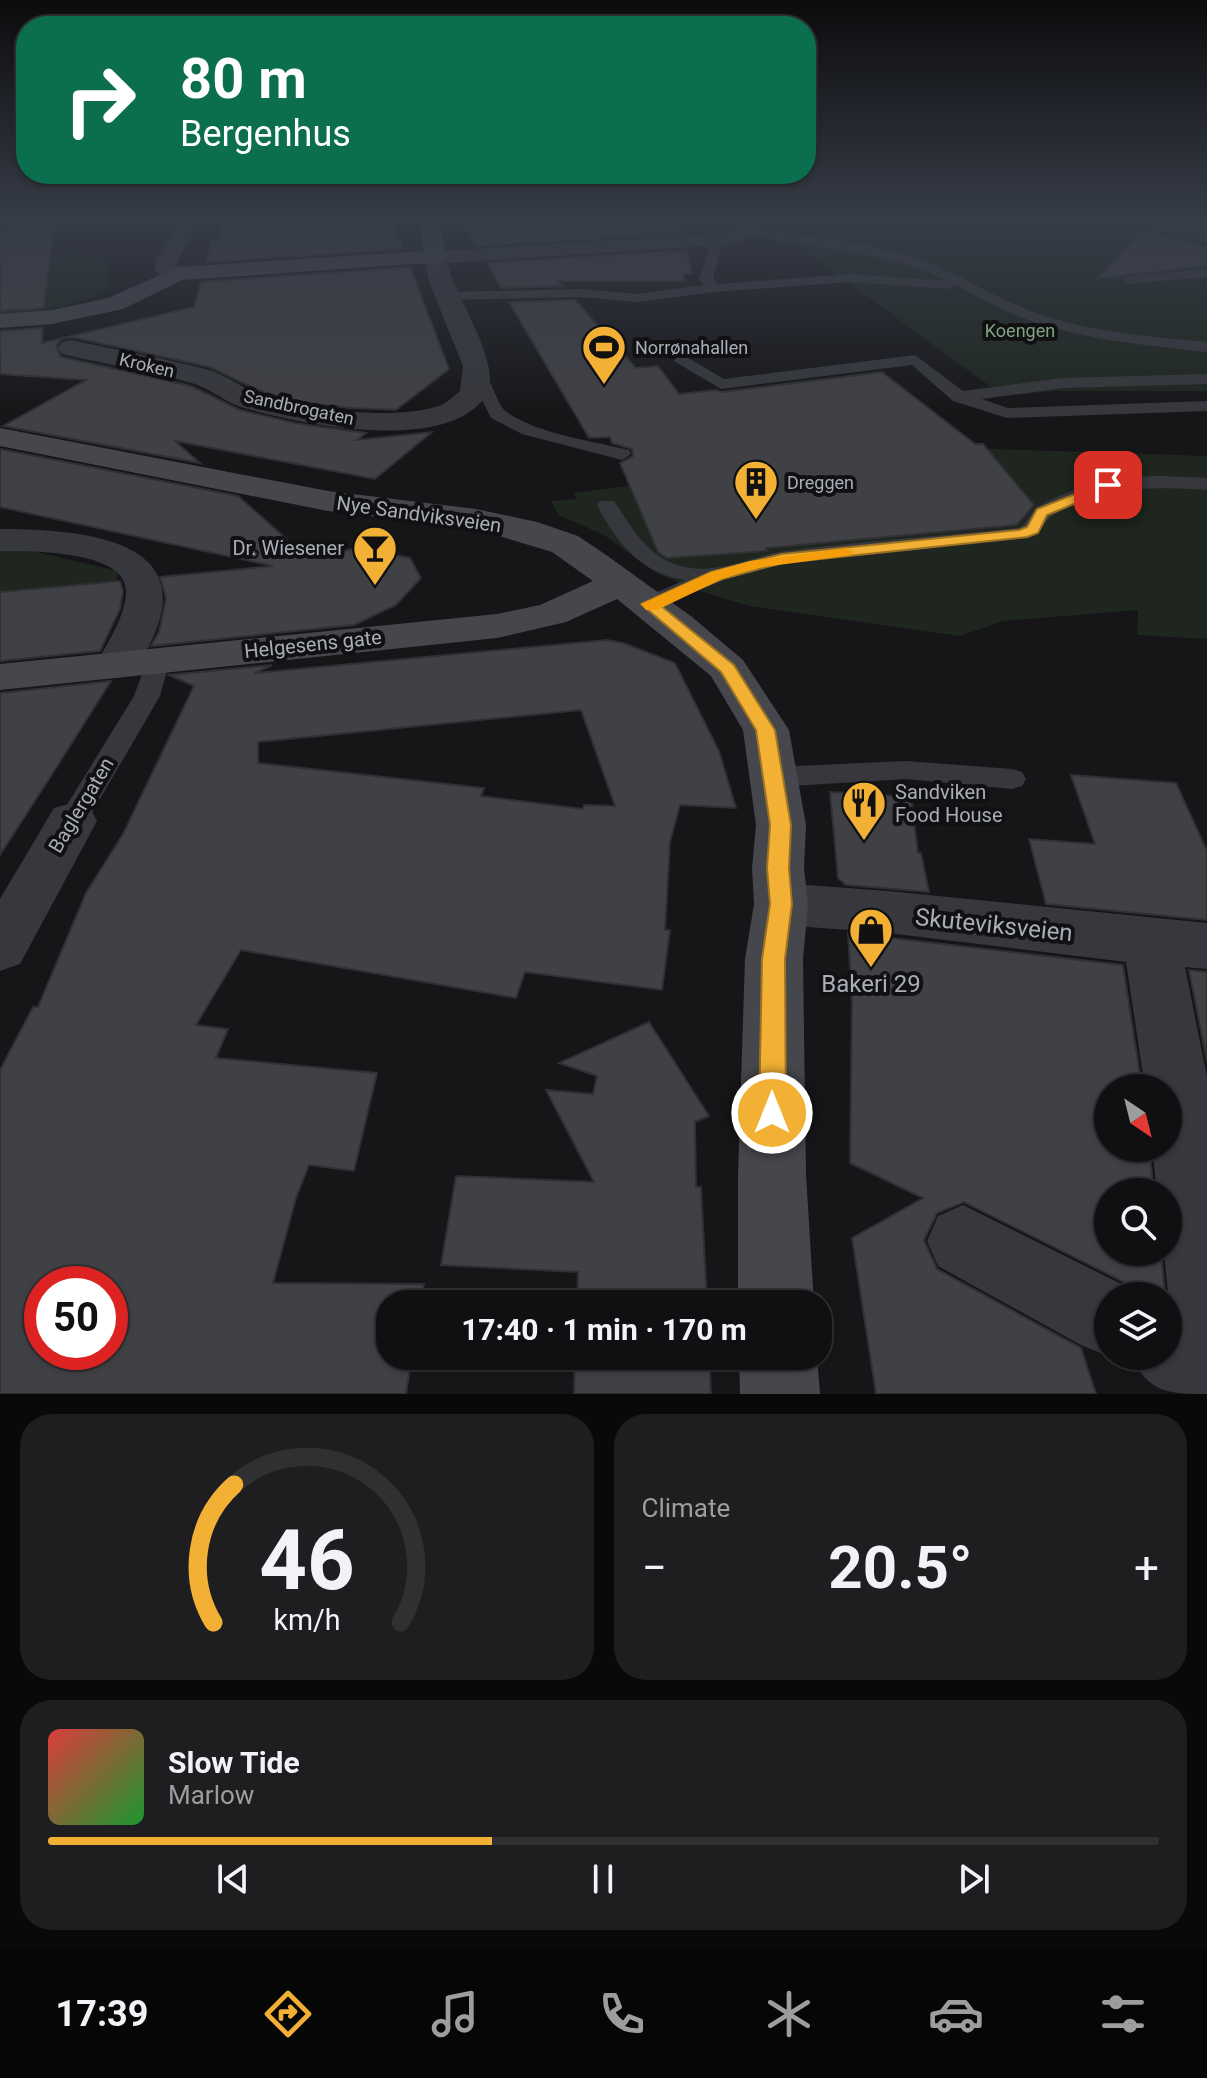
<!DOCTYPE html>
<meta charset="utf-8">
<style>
body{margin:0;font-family:Roboto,sans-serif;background:#1e1e20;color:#f1f3f6;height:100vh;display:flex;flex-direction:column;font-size:30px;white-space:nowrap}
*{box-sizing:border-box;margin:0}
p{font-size:26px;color:#9c9d9f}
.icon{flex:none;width:44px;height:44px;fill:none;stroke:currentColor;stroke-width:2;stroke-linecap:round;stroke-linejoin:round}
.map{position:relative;height:1394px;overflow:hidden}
.side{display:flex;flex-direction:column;gap:20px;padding:20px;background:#09090a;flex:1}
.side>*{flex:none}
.hud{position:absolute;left:16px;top:16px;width:800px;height:168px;border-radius:32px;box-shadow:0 2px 6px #0004,0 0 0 2px #303032;background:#0b6e4f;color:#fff;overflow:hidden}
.needle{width:52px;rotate:145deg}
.buttons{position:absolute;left:1094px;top:1074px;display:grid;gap:16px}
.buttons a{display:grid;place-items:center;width:88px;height:88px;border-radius:50%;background:#101012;box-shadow:0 2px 6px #0004,0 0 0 2px #303032;font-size:40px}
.speed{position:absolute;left:24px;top:1266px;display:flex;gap:16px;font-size:40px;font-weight:700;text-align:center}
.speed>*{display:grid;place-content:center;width:104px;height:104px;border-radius:50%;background:#101012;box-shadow:0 2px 6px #0004,0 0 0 2px #303032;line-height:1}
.speed .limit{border:12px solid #d22;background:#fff;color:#111}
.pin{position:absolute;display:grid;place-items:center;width:68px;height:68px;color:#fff;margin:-34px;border-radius:16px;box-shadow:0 4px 12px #0006}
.me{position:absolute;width:88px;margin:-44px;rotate:0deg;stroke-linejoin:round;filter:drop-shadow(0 0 6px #0008)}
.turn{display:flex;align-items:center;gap:28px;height:168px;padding:0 32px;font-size:36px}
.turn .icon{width:104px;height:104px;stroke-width:2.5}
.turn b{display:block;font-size:56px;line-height:68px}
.big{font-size:60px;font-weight:700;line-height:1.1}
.side .card{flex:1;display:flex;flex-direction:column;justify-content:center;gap:12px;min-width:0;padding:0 28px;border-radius:32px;background:#1e1e20}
.side .dial{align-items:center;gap:0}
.dial svg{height:208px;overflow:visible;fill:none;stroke:#303032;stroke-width:7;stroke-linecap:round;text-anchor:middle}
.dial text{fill:#f1f3f6;stroke:none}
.song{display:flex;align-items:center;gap:24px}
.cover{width:96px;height:96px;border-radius:12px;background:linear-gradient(135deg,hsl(0 70% 55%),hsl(130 70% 35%))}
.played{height:8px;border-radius:4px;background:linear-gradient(90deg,#f2b134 40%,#303032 40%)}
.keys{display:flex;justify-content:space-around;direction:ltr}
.heat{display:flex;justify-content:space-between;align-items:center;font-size:44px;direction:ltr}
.side .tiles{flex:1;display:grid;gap:20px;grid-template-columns:1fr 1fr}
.card:last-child{grid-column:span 2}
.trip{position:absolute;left:376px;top:1290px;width:456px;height:80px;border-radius:32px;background:#101012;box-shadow:0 2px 6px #0004,0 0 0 2px #303032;font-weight:700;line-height:80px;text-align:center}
.tabs{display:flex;height:128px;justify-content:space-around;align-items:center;background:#060607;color:#9c9d9f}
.tabs .icon{width:56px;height:56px}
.tabs .on{color:#f2b134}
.tabs b{font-size:36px;color:#f1f3f6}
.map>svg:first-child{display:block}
</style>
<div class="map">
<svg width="1207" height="1394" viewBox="0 0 1207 1394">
<rect width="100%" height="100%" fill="#161618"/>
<!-- green -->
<path fill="#1e261f" d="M749,219H1207V391H1052L1003,396L803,249V245L832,243L789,226L773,232Z
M75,254L106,258L109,289C75,308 39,311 0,315V262Z
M966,448L1207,456V639L1137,635L1138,610L1003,621L960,636L749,606L691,588L655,572L604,535L558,515L551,501L576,499L574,493L890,452Z
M19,548L118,571L117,581L39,588L37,594L0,597V549Z"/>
<!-- building -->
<path fill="#404145" stroke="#303034" stroke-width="2" fill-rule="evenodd" d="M55,219L44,308L0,311V237L18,220Z
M224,219H391L403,249L206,262L212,240L218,238Z
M461,219H680L683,233L477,246Z
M1207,219V232L1151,220L1152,219Z
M1142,230L1207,246V266L1097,279Z
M687,250L692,274H683L685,281H558L563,286L501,288L487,263Z
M410,267L449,369L396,410L350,408L301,402L260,391L210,367L72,337L61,339L56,346L61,357L191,386L240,410L295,423L366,433L357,440L432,432L375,479L175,441L200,463L3,426L86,380L0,374V331L43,328L42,343L194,307L201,282Z
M575,300L636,368L658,366L679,394L716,390L721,392L882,372L975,444H983L1034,505L1017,525L766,548L768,551L667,558L658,552L620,463L633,456L632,449L612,443L610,437L589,438L509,302Z
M0,449L238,496L308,558L373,545L376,551L410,558L421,578L396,605L354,625L151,646L159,632L166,598L160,577L273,566L0,507Z
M120,581L123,591L120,609L100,651L0,661V592Z
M607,640L623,643L675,663L719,751L736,808L680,805L670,842L665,930H670L662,990L525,972L516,998L241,950L196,1025L228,1029L216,1058L377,1073L354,1171L309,1165L296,1198L273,1283L424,1284L420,1304H390V1356H412L406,1394H0V1070L33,1007H38L86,893L123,834L194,686L169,675L272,665L255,673ZM581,710L615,806L584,805L583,809L481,796L484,788L258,763V742ZM42,1284H110V1352H42Z
M111,681L51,776L0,855V693Z
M1071,775L1176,783L1207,851V920L1046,904L1029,839L1095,844Z
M830,792L911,797L918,853H921L929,892L846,885L838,878Z
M848,933L1123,965L1142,1088H1108V1148H1149L1154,1192H1108V1252H1161L1165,1296H1140L1136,1288L964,1202L937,1213L924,1240L937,1269L1081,1348L1096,1394H876L852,1238L923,1198L850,1163L852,1003Z
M1189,970L1207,972V1062Z
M649,1022L709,1116L695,1122L696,1187H701L707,1304H577L578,1272L441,1265L456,1176L594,1182L546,1090L593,1094L597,1076L559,1063Z
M575,1356H709L711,1394H574Z"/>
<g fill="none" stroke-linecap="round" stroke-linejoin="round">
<!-- lane -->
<path fill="#37383d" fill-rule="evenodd" d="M1112,219H1133L1207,235V243Z
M750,228C804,235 859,240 912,257C954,270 992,297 1034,312C1089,332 1149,337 1207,342V352C1145,345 1082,340 1023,318C1000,309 978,297 956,285L949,289L851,282L714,292L637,302L582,297L446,300L439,296L446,292L582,289L637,294L704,285L699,279L709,251L699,241L705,237L721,250L713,278L718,284L851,274L947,281C882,249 815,249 746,235V229Z
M1207,269V277L1129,284L1122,280L1129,276Z
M915,355L963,391L1063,378L1207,374V384L1063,388L982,399L1008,408L1207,401V411L1007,418L953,401L912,365L721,389L674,361L676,358H688L724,379Z
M479,373C495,378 494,404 508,413C542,435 589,440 629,450L631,454L622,460L522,434L491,418L471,378Z
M1161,476L1207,478V490C1153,486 1104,487 1055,514C1043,520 1043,533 1029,538L783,564L724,580L649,611L641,609L637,604L641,599L685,580C641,574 616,542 597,505L600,501H614C631,526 646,555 677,565C714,577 750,556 786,551C863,541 941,536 1018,528C1029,524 1029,511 1039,506C1076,485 1119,476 1161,476Z
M158,653L167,655L170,660L160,696L83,828L72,831L61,828L57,821L134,696L149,655Z
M906,761L1012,769L1022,772L1026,779L1022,786L1012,789L906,779L775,787L765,784L761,777L765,770L775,767Z"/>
<!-- street -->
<path fill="#37383d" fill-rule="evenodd" d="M0,219H12L0,226Z
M180,219H200L178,259L177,266L189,274L178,281L158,274L155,269L156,259Z
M717,219H746L757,223L760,232L757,236L724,245L447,263C456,299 500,359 488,393C486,398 480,403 476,407C428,450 298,424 241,407C223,401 210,388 192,383C149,370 105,364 62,354L58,348L62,342L71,340C117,350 163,358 209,370C227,375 241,388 259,394C304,409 395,422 441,405C448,402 454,396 460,391L463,366L430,284L424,257L427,252L723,233L737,229Z
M0,529C102,529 220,546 132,674L117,678L102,674L96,665C107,642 126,617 126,591C126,550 29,551 0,551Z
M72,803L90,808L97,821L20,964L0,971V899L54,808Z
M781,883L888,891L1207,923V969L1185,967L1207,1077V1394C1170,1394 1147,1393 1132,1356H1168V1311L1173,1314L1169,1304L1164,1252H1168V1192H1157L1152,1148H1168V1088H1145L1126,962L888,933L781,925L762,919L754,904L762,889Z
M963,1205L1135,1291L1137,1296H1108V1356L1081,1345L938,1266L927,1241L938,1216Z"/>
<!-- secondary -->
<path fill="#45474d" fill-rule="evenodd" d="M420,219H440L446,257L443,262L182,280L123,309L52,324L0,328V314L52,310L108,298L178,267L424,251Z
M0,428L328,491L476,509L537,522L578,536L609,557L692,617L743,660L789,730L806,825L804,868L808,904L803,959L806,1175L814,1304H738V1175L745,959L754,904L752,868L756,825L743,730L711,676L617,599L566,622L497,638L0,690V664L497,614L540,605L593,581L552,552L476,529L328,511L0,446Z
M739,1356H817L820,1394H740Z"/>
</g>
<!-- sky -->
<linearGradient id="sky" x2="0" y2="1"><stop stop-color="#0c0c0d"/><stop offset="0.53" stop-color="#363c48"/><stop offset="1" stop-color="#363c48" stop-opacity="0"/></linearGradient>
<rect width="1207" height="414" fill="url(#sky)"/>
<!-- route -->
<path fill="#f2b134" stroke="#9d7322" stroke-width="2" d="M1108,481L1113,482V488L1047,515L1038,533L1027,537L782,563L722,579L660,605L734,665L775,730L791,825L789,868L792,904L785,959L786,1113L782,1122L772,1126L763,1122L759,1113L762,959L770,904L767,868L770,825L756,730L721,672L641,604L711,572L782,554L1019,530L1027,527L1037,509Z"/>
<!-- slow -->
<path fill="#f59e0b" d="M847,548L854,552L852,555L757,568L722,579L657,610H646L641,604L711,572L750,561Z"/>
<!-- icons -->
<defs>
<g id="stadium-pin" transform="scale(2.3)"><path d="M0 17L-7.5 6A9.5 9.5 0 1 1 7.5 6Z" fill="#f2b134" stroke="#111113"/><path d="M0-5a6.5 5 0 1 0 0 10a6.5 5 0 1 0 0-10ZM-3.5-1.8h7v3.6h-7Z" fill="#111"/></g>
<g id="building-pin" transform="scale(2.3)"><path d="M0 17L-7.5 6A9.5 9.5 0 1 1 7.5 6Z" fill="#f2b134" stroke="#111113"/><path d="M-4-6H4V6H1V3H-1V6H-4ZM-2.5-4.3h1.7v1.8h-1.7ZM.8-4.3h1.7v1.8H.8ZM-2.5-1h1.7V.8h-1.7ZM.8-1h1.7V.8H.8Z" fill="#111"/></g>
<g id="bar-pin" transform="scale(2.3)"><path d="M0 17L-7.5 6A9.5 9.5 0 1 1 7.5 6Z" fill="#f2b134" stroke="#111113"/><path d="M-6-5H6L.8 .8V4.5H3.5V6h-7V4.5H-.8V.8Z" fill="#111"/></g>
<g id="restaurant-pin" transform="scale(2.3)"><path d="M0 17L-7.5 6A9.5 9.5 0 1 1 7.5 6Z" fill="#f2b134" stroke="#111113"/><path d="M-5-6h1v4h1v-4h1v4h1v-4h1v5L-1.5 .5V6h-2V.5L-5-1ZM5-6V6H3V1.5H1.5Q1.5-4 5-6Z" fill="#111"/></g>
<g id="shop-pin" transform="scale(2.3)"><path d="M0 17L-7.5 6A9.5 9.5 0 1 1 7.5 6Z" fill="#f2b134" stroke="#111113"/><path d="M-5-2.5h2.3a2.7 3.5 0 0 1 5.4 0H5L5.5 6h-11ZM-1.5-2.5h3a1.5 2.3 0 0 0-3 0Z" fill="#111"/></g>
</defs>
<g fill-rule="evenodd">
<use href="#stadium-pin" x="604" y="347"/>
<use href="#building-pin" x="756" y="482"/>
<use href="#bar-pin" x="375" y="548"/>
<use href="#restaurant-pin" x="864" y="803"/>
<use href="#shop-pin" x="871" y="930"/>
</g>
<g text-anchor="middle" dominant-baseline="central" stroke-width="8" stroke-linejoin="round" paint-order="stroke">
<!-- far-park labels -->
<g font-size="18" fill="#7fa381" stroke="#111113">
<text x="1020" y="330">Koengen</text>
</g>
<!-- far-poi labels -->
<g font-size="18" fill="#a8adb8" stroke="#111113" text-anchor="start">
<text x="635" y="347">Norrønahallen</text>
<text x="787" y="482">Dreggen</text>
</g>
<!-- far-street labels -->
<g font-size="18" fill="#a8adb8" stroke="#111113">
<text transform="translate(147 365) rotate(13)">Kroken</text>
<text transform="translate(299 407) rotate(12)">Sandbrogaten</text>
</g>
<!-- street labels -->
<g font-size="20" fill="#a8adb8" stroke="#111113">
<text transform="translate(419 514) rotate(8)">Nye Sandviksveien</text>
<text transform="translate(313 644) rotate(-6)">Helgesens gate</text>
<text transform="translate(81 805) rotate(-59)">Baglergaten</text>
</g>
<!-- poi labels -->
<g font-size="20" fill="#a8adb8" stroke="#111113" text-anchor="end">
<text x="344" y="548">Dr. Wiesener</text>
<text x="895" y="792" text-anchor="start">Sandviken<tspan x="895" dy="23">Food House</tspan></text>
</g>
<!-- near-street labels -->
<g font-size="24" fill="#a8adb8" stroke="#111113">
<text transform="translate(994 925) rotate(6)">Skuteviksveien</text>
</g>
<!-- near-poi labels -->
<g font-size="24" fill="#a8adb8" stroke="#111113">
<text x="871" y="984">Bakeri 29</text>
</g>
</g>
</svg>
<div class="buttons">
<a><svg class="needle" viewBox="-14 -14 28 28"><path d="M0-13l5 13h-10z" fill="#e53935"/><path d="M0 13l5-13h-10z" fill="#9c9d9f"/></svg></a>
<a><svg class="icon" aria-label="search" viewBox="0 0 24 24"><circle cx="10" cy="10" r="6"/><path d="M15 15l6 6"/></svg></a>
<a><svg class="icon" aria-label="layers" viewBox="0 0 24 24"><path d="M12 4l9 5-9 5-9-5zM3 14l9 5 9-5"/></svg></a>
</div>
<div class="speed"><div class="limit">50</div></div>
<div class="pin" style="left:1108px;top:485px;background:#d93025"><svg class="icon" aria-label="arrive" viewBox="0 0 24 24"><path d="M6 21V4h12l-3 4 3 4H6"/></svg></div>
<svg class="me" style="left:772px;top:1113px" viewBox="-20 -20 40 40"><circle r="17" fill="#f2b134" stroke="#fff" stroke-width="3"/><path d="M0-11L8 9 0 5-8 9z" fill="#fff"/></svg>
<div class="trip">17:40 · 1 min · 170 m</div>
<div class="hud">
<div class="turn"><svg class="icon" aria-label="right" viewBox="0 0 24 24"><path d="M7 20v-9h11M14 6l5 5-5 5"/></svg><div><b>80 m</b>Bergenhus</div></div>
</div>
</div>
<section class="side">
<div class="tiles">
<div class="card dial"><svg viewBox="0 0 100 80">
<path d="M14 69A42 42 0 1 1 86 69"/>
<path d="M14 69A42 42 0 0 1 22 16" stroke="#f2b134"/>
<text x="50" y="56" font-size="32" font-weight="700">46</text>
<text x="50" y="72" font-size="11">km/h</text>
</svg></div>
<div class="card"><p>Climate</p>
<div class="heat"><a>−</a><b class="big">20.5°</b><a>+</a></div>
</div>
<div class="card">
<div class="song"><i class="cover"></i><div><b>Slow Tide</b><p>Marlow</p></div></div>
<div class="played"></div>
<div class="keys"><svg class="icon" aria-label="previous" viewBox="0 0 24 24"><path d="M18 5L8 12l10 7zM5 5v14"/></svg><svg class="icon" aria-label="pause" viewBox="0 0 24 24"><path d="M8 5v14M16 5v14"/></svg><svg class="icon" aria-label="next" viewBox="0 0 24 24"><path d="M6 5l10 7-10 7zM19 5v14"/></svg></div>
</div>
</div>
</section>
<nav class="tabs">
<b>17:39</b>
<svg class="icon on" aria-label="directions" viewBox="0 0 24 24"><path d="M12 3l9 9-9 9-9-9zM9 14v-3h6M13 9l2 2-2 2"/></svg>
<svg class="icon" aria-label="music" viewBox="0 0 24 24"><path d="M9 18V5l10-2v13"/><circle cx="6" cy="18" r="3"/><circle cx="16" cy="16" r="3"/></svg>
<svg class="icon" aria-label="phone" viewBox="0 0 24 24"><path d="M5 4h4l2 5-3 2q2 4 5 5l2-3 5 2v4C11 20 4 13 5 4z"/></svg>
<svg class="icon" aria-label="climate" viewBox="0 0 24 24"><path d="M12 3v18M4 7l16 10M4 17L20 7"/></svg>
<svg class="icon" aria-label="car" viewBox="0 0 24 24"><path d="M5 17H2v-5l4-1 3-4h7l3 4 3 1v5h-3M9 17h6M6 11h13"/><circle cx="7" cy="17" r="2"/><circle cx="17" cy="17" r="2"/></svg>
<svg class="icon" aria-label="filters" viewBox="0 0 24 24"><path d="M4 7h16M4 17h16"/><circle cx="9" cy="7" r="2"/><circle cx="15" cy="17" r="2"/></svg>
</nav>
